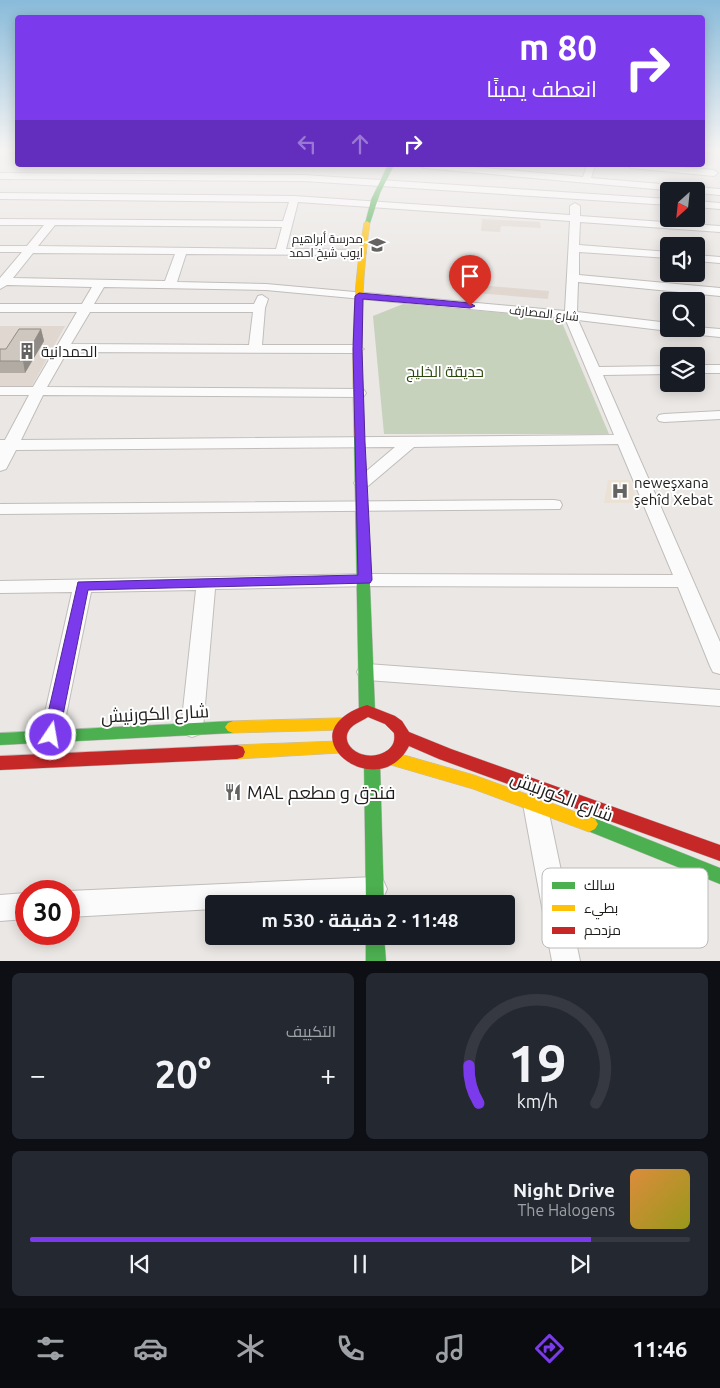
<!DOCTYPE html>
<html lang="ar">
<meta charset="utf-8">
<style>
body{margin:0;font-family:Ubuntu,Cairo,sans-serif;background:#242831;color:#f1f3f6;direction:rtl;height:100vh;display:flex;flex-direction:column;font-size:19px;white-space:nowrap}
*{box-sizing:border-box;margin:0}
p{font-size:16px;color:#9ea1a6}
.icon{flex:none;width:28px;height:28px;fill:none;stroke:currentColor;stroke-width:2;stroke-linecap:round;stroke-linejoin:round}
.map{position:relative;height:961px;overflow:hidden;direction:ltr}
.drawer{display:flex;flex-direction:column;gap:12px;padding:12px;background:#0d0f14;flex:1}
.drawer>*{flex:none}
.banner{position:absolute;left:15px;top:15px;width:690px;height:152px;border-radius:5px;box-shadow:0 2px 12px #0003;direction:rtl;background:#7c3aed;color:#fff;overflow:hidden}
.needle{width:32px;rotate:207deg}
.buttons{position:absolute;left:660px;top:182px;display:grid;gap:10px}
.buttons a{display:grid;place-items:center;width:45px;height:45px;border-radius:5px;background:#171b24;box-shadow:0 2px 12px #0003;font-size:25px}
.speed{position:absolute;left:15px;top:880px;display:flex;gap:10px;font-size:25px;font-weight:700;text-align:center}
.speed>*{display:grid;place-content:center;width:65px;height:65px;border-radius:50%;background:#171b24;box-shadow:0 2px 12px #0003;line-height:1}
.speed .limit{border:8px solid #d22;background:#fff;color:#111}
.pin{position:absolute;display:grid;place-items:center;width:42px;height:42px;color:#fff;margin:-51px -21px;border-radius:50% 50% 50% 0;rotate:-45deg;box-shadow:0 0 5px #0007}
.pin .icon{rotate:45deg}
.me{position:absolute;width:55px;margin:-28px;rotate:12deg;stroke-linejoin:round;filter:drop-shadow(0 0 4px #0008)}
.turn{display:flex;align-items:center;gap:18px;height:105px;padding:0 25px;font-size:22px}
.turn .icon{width:65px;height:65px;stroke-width:2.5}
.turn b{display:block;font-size:35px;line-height:42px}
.lanes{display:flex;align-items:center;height:48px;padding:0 25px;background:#0003;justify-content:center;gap:25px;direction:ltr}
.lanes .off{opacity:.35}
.big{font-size:38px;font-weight:700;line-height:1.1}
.drawer .card{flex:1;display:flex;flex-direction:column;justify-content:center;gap:8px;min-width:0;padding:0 18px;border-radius:8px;background:#242831}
.drawer .dial{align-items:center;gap:0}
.dial svg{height:130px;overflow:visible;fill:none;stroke:#363941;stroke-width:7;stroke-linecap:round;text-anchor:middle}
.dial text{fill:#f1f3f6;stroke:none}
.song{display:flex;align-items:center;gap:15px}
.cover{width:60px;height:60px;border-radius:8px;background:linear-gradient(135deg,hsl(30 70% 55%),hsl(60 70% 35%))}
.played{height:5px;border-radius:2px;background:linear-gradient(90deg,#7c3aed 85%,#363941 85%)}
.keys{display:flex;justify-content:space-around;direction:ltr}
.heat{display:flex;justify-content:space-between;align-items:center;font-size:28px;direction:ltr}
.drawer .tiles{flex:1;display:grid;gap:12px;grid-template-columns:1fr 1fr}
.card:last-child{grid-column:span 2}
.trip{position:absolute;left:205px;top:895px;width:310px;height:50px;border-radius:5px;background:#171b24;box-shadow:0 2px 12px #0003;font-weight:700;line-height:50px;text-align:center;direction:rtl}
.dock{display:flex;height:80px;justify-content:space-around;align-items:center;background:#090b0e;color:#9ea1a6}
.dock .icon{width:35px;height:35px}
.dock .selected{color:#7c3aed}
.dock b{font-size:22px;color:#f1f3f6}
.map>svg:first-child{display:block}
</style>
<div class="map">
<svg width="720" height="961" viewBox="0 0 720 961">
<rect width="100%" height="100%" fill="#eae7e4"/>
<!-- built -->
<path fill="#e0d8d0" d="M482,219L540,222L541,228L501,226L500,232L481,231Z
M478,285L549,291L548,299L476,293Z
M0,326H65L32,386H0Z"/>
<!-- medical -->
<path fill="#ebe1d5" d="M608,480H630L638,503H604Z"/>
<!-- green -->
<path fill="#c7d2bc" d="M403,304L560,318L609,434H384L373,316Z"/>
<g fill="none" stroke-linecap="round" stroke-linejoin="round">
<!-- street casing -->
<g stroke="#c0bdbb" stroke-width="2">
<path id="street" d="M420,165H453L583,177L587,165H595L591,178L720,189V195L424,168Z
M627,165H658L714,170L718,173L714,176L631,168Z
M0,173L304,175L669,199V205L304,181L0,179Z
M0,193L294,196L570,215V206L575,203L580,206V216L720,226V232L580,222L579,245L669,252V258L579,252V275L720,288V296L578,282L577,312L669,323V329H696V327L720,329V337L680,333L674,329L669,331L578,320L599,367L669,366V374L603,375L720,642V674L713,672L710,666L678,587L372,586L215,589L203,728L200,734L192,737L184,734L181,728L196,590L91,592L62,735L59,741L51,744L43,741L40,735L72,592L0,593V581L372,574L673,575L618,444L414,447L368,486H356L354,483L356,480L395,447L16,450L6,469L0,471V440H5L29,395H0V387H33L77,312H0V304H82L92,287L7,285L0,289V278L22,252H0V246H27L44,225H0V219L283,221L289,202L0,199ZM298,202L570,221L565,311L266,284L177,282L186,254L365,255L366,253L365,251L361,250L286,249ZM55,225L282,227L276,249L38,246ZM33,253L175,254L165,281L13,278ZM104,287L266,290L565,318L614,435L21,440L43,395L359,397L364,396L366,393L364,390L359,389L47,387L67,352L357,353L364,349L357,345H262L265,308L268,299L262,295L258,296L254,304H94ZM90,312H253L249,345L71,344Z
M696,201L720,203V209L696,207Z
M696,255L720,257V263L696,261Z
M696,365H720V373H696Z
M720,411V419L664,422L659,421L657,418L659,415L664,414Z
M554,500L560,501L562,505L560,509L0,514V504Z
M367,664L720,690V706L367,680L360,678L357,672L360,666Z
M535,794L544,797L547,804L580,961H552L523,804L526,797Z
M374,877L383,880L387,889L383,898L374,901L326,904H214V909L69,917V891Z
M26,893V919L0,921V895Z"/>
</g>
<!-- fast casing -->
<g stroke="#c0bdbb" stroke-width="1">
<path id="fast" d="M388,165H394L380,193L370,223L365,224L371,200Z
M359,433L364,436L375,711L372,715L367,717L362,715L359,711L354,436Z
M233,721L238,723L241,727L238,731L233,733L0,745V733Z
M372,756L378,758L380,763L384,904H366L364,763L366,758Z
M589,816L720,868V884L583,829L580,824L583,819Z
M366,936H384L386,961H366Z"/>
</g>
<!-- slow casing -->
<g stroke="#c0bdbb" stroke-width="1">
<path id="slow" d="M367,221L370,223C359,294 362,364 364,436L359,439L354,436C352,364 351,294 364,223Z
M342,718L347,720L350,724L347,728L342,730L233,733L228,731L225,727L228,723L233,721Z
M340,741L346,742L348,747L346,752L340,753L237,759L231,757L229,752L231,747L237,745Z
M390,751L474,775L595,819L598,824L595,829L589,832L473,789L384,763L382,758L384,753Z"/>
</g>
<!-- jam casing -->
<g stroke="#c0bdbb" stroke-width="1">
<path id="jam" d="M367,705L395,716L402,721L409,732L451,749L720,845V861L439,759L409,746C378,807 281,733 367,705ZM368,717L385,724L394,733C395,740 394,745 388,750C365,767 332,742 354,725C358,722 364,720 368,717Z
M237,745L243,747L245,752L243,757L237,759L0,770V756Z"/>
</g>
<!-- street -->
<use href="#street" fill="#fcfbfb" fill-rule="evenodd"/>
<!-- fast -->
<use href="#fast" fill="#4caf50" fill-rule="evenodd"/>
<!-- slow -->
<use href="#slow" fill="#ffc107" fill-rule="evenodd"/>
<!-- jam -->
<use href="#jam" fill="#c62828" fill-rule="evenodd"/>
</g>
<!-- wall -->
<path fill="#b1aba4" d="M41,329L44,341L25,373H0V349H6Z"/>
<!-- shaded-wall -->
<path fill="#908b86" d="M41,329L44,341L25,373L23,361Z"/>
<!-- building -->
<path fill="#cec7bf" stroke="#908b86" d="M19,329H41L23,361H0V349H6Z"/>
<!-- sky -->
<linearGradient id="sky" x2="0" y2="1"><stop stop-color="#89bbda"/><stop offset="0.53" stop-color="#f6f4f3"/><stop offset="1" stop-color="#f6f4f3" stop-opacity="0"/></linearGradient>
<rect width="720" height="283" fill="url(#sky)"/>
<!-- route -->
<path fill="#7c3aed" stroke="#51269a" d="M359,293L470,303L475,306L470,308L363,299L362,349L365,442L372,580L370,583L88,590L59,735L57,740L51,742L46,740L43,735L78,582L358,575L353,349L355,296Z"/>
<!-- icons -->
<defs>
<g id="school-bare" transform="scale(1.35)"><path d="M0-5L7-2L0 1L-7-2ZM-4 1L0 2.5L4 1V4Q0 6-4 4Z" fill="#656361" stroke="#fff" stroke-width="2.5" paint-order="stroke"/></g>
<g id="building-bare" transform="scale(1.35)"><path d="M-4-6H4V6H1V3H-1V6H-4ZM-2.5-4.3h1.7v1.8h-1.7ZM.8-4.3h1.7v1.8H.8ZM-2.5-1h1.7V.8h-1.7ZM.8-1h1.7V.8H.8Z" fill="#656361" stroke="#fff" stroke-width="2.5" paint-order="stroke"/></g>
<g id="hospital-bare" transform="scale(1.35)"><path d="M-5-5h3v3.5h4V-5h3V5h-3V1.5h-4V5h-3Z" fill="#656361" stroke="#fff" stroke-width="2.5" paint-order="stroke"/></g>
<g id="restaurant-bare" transform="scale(1.35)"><path d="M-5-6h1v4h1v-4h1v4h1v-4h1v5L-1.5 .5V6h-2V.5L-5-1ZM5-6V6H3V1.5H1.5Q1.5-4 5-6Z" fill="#656361" stroke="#fff" stroke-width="2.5" paint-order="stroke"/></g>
</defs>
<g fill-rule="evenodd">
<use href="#school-bare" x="377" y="245"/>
<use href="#building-bare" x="27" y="351"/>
<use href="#hospital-bare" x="620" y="491"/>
<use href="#restaurant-bare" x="233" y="792"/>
</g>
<g text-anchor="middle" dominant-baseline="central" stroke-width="4" stroke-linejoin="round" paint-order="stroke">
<!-- far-poi labels -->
<g font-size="12" fill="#1e1c1a" stroke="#fff" text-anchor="end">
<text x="363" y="238">مدرسة أبراهيم<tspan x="363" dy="14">ايوب شيخ احمد</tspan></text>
</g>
<!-- far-street labels -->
<g font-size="12" fill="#1e1c1a" stroke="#fff">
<text transform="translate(544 313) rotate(6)">شارع المصارف</text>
</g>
<!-- poi labels -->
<g font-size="15" fill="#1e1c1a" stroke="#fff" text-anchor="start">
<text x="41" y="351">الحمدانية</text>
<text x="634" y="482">neweşxana<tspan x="634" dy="17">şehîd Xebat</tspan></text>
</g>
<!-- park labels -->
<g font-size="15" fill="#2c490e" stroke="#fff">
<text x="445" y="371">حديقة الخليج</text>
</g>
<!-- near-street labels -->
<g font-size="18" fill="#1e1c1a" stroke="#fff">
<text transform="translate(155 713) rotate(-3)">شارع الكورنيش</text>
<text transform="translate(562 796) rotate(21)">شارع الكورنيش</text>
</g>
<!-- near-poi labels -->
<g font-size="18" fill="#1e1c1a" stroke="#fff" text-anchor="start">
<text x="247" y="792">MAL فندق و مطعم</text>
</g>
</g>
<!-- legend -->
<rect x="542" y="868" width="166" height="80" rx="8" fill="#fff" stroke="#bcbbba" stroke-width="1"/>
<rect x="552" y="882" width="23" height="7" fill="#4caf50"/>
<rect x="552" y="905" width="23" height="6" fill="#ffc107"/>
<rect x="552" y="927" width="23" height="7" fill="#c62828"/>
<g font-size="14" fill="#1e1c1a">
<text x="584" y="890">سالك</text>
<text x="584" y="913">بطيء</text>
<text x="584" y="935">مزدحم</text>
</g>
</svg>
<div class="buttons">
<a><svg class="needle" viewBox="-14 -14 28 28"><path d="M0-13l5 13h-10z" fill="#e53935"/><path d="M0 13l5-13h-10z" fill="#9ea1a6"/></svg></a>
<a><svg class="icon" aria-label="sound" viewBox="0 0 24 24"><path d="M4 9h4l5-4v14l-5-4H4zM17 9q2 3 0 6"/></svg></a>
<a><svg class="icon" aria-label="search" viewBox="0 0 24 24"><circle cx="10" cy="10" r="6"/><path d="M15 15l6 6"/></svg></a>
<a><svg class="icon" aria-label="layers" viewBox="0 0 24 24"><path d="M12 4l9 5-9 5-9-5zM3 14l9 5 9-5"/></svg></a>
</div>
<div class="speed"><div class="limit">30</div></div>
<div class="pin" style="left:470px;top:306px;background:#d93025"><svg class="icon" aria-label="arrive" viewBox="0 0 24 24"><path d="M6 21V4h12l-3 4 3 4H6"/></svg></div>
<svg class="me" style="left:51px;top:735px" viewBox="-20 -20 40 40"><circle r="17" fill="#7c3aed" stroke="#fff" stroke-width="3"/><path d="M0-11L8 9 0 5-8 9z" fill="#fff"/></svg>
<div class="trip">11:48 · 2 دقيقة · 530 m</div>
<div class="banner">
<div class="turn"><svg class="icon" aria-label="right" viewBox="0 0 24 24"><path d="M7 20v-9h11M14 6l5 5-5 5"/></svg><div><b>80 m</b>انعطف يمينًا</div></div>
<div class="lanes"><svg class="icon off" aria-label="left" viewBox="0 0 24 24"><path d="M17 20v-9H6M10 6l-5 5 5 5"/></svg><svg class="icon off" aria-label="ahead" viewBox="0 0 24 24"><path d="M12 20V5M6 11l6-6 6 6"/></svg><svg class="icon" aria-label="right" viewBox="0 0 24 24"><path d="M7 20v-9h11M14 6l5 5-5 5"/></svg></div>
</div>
</div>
<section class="drawer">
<div class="tiles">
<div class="card dial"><svg viewBox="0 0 100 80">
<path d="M14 69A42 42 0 1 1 86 69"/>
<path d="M14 69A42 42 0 0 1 8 46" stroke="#7c3aed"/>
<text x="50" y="56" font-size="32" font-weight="700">19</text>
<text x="50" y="72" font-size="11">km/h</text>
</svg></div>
<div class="card"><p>التكييف</p>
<div class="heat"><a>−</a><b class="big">20°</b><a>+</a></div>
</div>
<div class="card">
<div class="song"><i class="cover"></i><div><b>Night Drive</b><p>The Halogens</p></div></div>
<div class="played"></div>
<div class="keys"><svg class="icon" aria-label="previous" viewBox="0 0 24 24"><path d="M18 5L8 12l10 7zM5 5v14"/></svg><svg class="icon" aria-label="pause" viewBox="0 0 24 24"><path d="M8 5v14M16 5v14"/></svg><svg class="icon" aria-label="next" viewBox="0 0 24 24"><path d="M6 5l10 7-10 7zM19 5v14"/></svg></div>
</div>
</div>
</section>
<nav class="dock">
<b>11:46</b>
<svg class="icon selected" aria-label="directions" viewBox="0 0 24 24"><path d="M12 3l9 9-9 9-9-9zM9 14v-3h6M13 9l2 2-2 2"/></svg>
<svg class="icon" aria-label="music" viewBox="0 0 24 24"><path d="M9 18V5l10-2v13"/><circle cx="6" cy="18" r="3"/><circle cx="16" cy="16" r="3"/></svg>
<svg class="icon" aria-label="phone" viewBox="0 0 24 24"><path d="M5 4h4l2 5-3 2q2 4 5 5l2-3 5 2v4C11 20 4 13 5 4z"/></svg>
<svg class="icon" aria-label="climate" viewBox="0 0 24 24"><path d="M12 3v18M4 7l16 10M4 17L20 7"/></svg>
<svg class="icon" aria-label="car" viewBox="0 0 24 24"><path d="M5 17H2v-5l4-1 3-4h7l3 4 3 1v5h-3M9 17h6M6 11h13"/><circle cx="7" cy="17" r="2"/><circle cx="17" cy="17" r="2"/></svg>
<svg class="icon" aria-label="filters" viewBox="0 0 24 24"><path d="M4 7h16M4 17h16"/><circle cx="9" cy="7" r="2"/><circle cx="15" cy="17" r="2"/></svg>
</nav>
